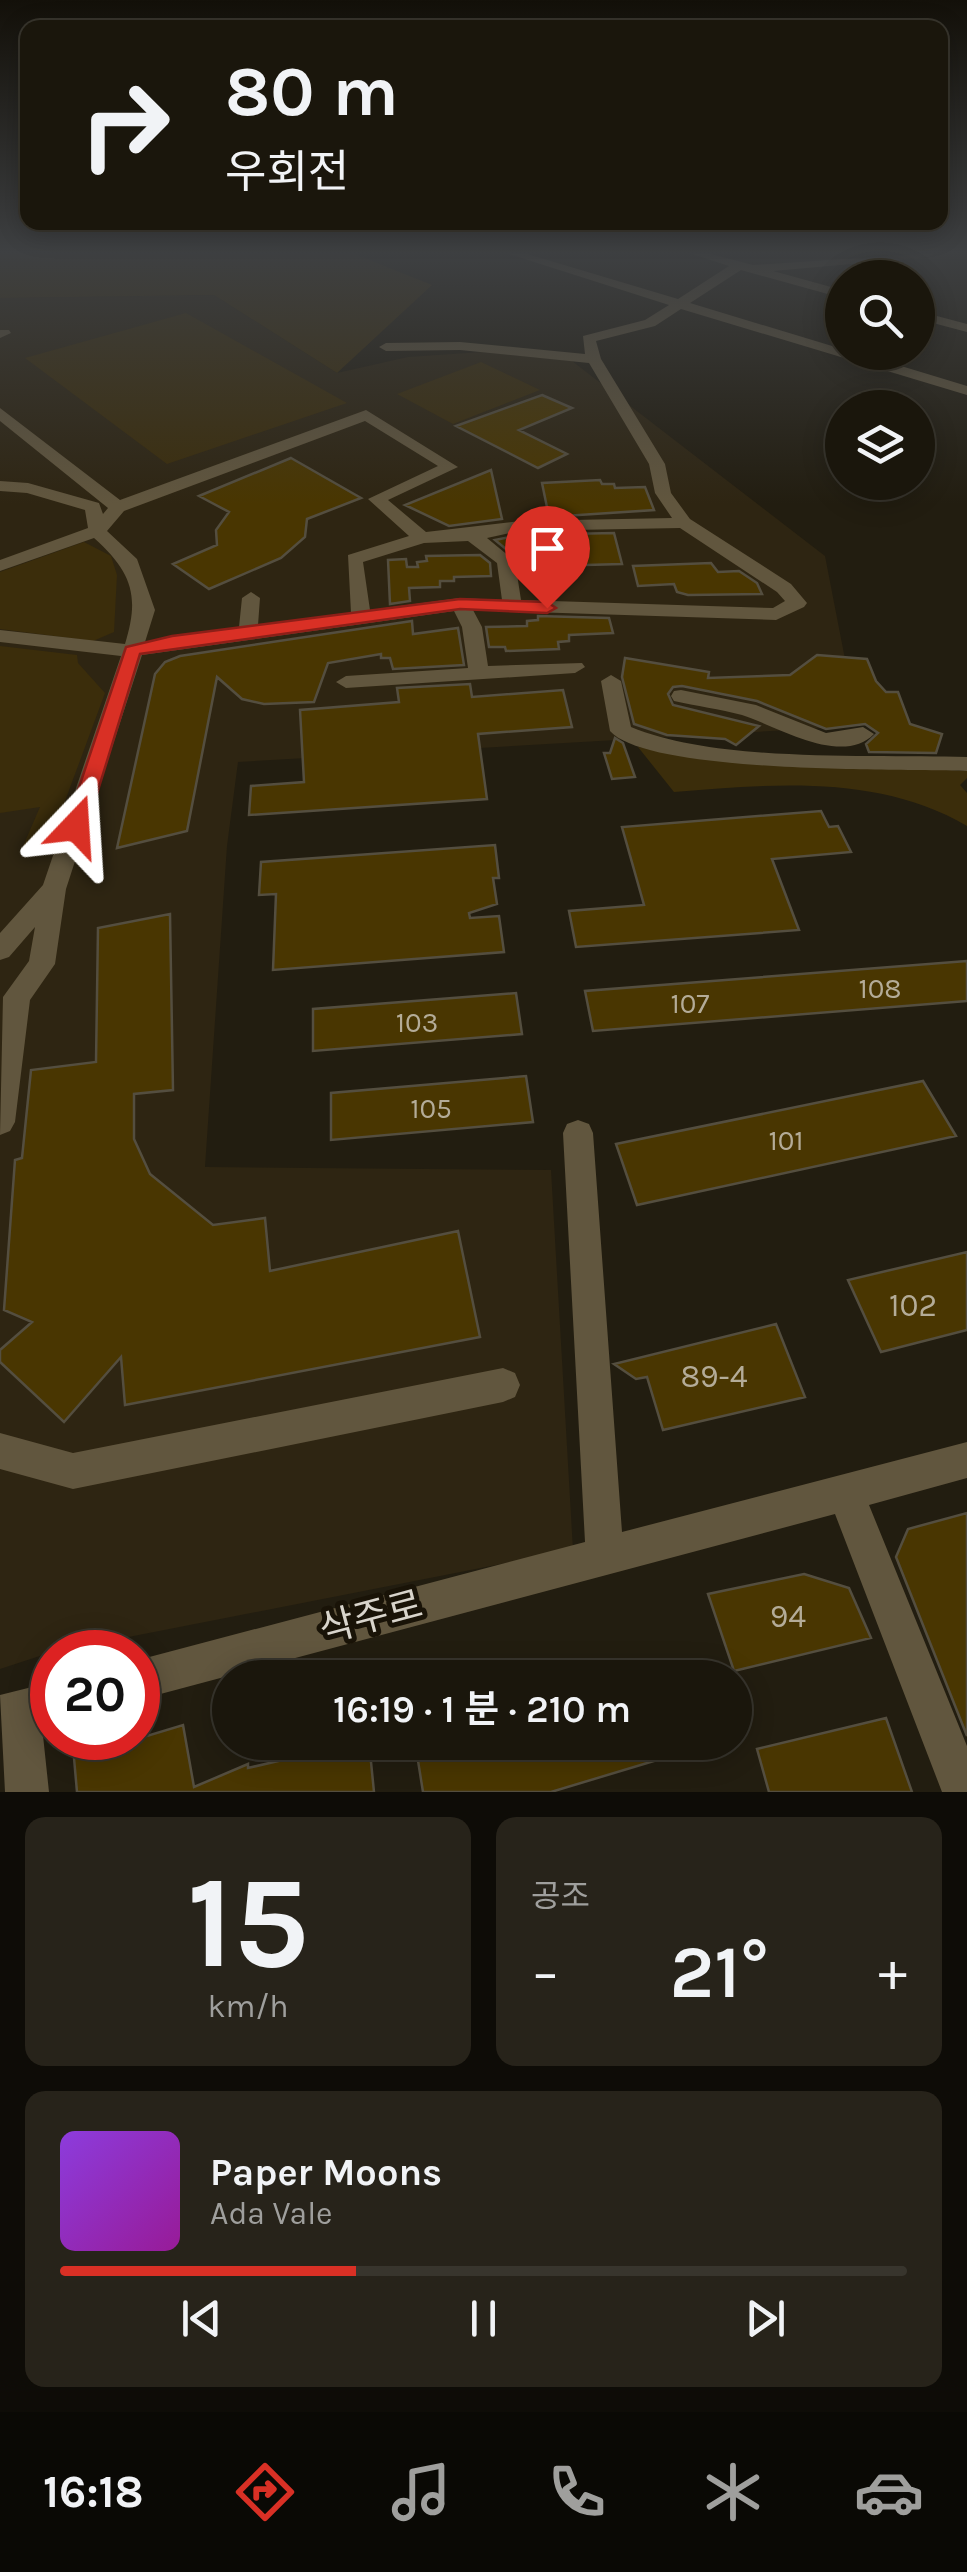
<!DOCTYPE html>
<html lang="ko">
<meta charset="utf-8">
<style>
body{margin:0;font-family:Karla,"Noto Sans KR",sans-serif;background:#27231a;color:#f1f3f6;height:100vh;display:flex;flex-direction:column;font-size:38px;white-space:nowrap}
*{box-sizing:border-box;margin:0}
p{font-size:32px;color:#9f9f9d}
.icon{flex:none;width:55px;height:55px;fill:none;stroke:currentColor;stroke-width:2;stroke-linecap:round;stroke-linejoin:round}
.map{position:relative;height:1792px;overflow:hidden}
.panel{display:flex;flex-direction:column;gap:25px;padding:25px;background:#0e0c07;flex:1}
.panel>*{flex:none}
.guide{position:absolute;left:20px;top:20px;width:928px;height:210px;border-radius:20px;box-shadow:0 5px 25px #0003,0 0 0 2px #38352d;background:#1a160c;color:#f1f3f6;overflow:hidden}
.tools{position:absolute;left:825px;top:260px;display:grid;gap:20px}
.tools a{display:grid;place-items:center;width:110px;height:110px;border-radius:50%;background:#1a160c;box-shadow:0 5px 25px #0003,0 0 0 2px #38352d;font-size:50px}
.speed{position:absolute;left:30px;top:1630px;display:flex;gap:20px;font-size:50px;font-weight:700;text-align:center}
.speed>*{display:grid;place-content:center;width:130px;height:130px;border-radius:50%;background:#1a160c;box-shadow:0 5px 25px #0003,0 0 0 2px #38352d;line-height:1}
.speed .limit{border:15px solid #d22;background:#fff;color:#111}
.pin{position:absolute;display:grid;place-items:center;width:85px;height:85px;color:#fff;margin:-102px -42px;border-radius:50% 50% 50% 0;rotate:-45deg;box-shadow:0 0 10px #0007}
.pin .icon{rotate:45deg}
.me{position:absolute;width:110px;margin:-55px;rotate:20deg;stroke-linejoin:round;filter:drop-shadow(0 0 8px #0008)}
.turn{display:flex;align-items:center;gap:35px;height:210px;padding:0 40px;font-size:45px}
.turn .icon{width:130px;height:130px;stroke-width:2.5}
.turn b{display:block;font-size:70px;line-height:85px}
.big{font-size:75px;font-weight:600;line-height:1.1}
.panel .card{flex:1;display:flex;flex-direction:column;justify-content:center;gap:15px;min-width:0;padding:0 35px;border-radius:20px;background:#27231a}
.panel .dial{align-items:center;gap:0}
.dial b{font-size:130px;line-height:1}
.song{display:flex;align-items:center;gap:30px}
.cover{width:120px;height:120px;border-radius:15px;background:linear-gradient(135deg,hsl(270 70% 55%),hsl(300 70% 35%))}
.played{height:10px;border-radius:5px;background:linear-gradient(90deg,#d93025 35%,#38352d 35%)}
.keys{display:flex;justify-content:space-around;direction:ltr}
.heat{display:flex;justify-content:space-between;align-items:center;font-size:55px;direction:ltr}
.panel .tiles{flex:1;display:grid;gap:25px;grid-template-columns:1fr 1fr}
.card:last-child{grid-column:span 2}
.trip{position:absolute;left:212px;top:1660px;width:540px;height:100px;border-radius:50px;background:#1a160c;box-shadow:0 5px 25px #0003,0 0 0 2px #38352d;font-weight:600;line-height:100px;text-align:center}
.dock{display:flex;height:160px;justify-content:space-around;align-items:center;background:#0a0905;color:#9f9f9d}
.dock .icon{width:70px;height:70px}
.dock .selected{color:#d93025}
.dock b{font-size:45px;color:#f1f3f6}
.map>svg:first-child{display:block}
</style>
<div class="map">
<svg width="967" height="1792" viewBox="0 0 967 1792">
<rect width="100%" height="100%" fill="#221d10"/>
<!-- built -->
<path fill="#2e2512" d="M214,295L337,373L408,357L482,352L572,361L825,556L858,726L238,762L227,846L205,1167L551,1170L573,1550L52,1652L0,1669V298Z"/>
<!-- green -->
<path fill="#3b2d0b" d="M0,253H352L432,285L337,373L214,295L0,298Z
M186,313L347,403L167,464L25,358Z
M481,362L540,390L453,424L397,394Z
M84,542L111,556L117,575L114,632L93,641L0,629V572Z
M0,646L77,655L78,663L105,693L48,847L21,851L40,807L0,813Z
M638,747L793,763L967,771V778L960,785L967,793V826C879,774 772,784 674,792Z"/>
<!-- building -->
<path fill="#493601" stroke="#544e3f" stroke-width="2.5" d="M542,395L572,408L519,430L567,454L538,468L456,426Z
M291,458L361,498L307,519L305,537L281,558L209,589L173,564L217,545L216,530L229,512L199,496Z
M491,470L502,519L449,526L405,505Z
M600,480L602,484H614L615,488L645,487L654,510L549,517L542,483Z
M614,533L622,564L548,566L546,560H536L534,553L512,554L495,540L520,535Z
M480,555L490,563L491,576L454,577V581H440V587L409,588L410,601L390,604L388,560L406,559L407,567H418L417,562L427,561L426,556Z
M711,563L718,572L739,571L757,583L762,594L688,595L677,592L674,584L638,586L633,566Z
M538,616L609,618L613,633L569,635V641L558,642L559,649L506,651L505,647H489L486,627L527,626V621L538,620Z
M412,621L413,634L458,628L464,665L393,669L390,658H381V654L328,663L314,702L264,704L242,699L217,677L187,831L117,848L155,674L165,662L180,656Z
M817,655L867,659L876,681L886,692H898L910,724L942,734L936,753L869,752L866,744L878,733L865,724L826,729L757,701L682,686L673,687L668,694L673,705L759,726L736,745L725,739L667,735L634,724L622,677L625,658L709,672L708,678L790,675Z
M470,684L472,697L563,690L572,727L478,734L487,799L249,815L251,786L304,782L300,710L399,702L397,688Z
M615,738L623,743L635,777L612,779L604,753H610Z
M821,811L829,827L838,826L851,852L772,859L799,930L576,947L569,911L644,905L622,827Z
M495,845L499,878H493L497,904L469,913L470,918L499,916L504,952L273,970L276,894L259,895L261,862Z
M170,914L173,1090L134,1094V1139L150,1174L213,1225L265,1218L270,1271L458,1231L480,1337L125,1405L121,1357L64,1422L0,1362V1350L32,1322L4,1310L15,1160L22,1158L31,1070L96,1062L98,928Z
M967,961V1001L593,1031L585,991Z
M516,993L522,1034L313,1051V1009Z
M526,1076L533,1122L331,1140V1093Z
M923,1081L956,1136L637,1205L616,1144Z
M967,1252V1330L881,1352L848,1280Z
M776,1324L805,1397L663,1430L647,1377L636,1379L614,1364Z
M967,1513V1736L896,1557L908,1529Z
M804,1574L849,1588L871,1638L734,1671L708,1594Z
M886,1718L912,1792H769L757,1749Z
M183,1725L194,1787L248,1764V1768L304,1755L344,1742H369L374,1792H77L74,1758Z
M415,1742H697V1748L551,1792H423Z"/>
<g fill="none" stroke-linecap="round" stroke-linejoin="round">
<!-- minor -->
<path fill="#61563e" fill-rule="evenodd" d="M506,253H524L678,299L729,266L689,253H707L753,265L935,253L929,257L773,271L842,290V298L741,270L690,303L842,349V352H855L967,386V395L681,309L655,326L596,341L601,359L665,464L671,493L690,519L791,584L807,603L804,607L776,620L473,610L482,627L488,666L582,663L585,667L575,673L346,688L336,682L346,676L468,668L462,627L454,611L142,655L66,889L55,964L30,1000L15,1122L10,1131L0,1135L3,997L29,961L35,927L9,957L0,960V933L43,885L121,656L0,642V630L125,644C140,596 132,572 94,538L0,571V560L88,528L85,510L27,493L0,491V481L28,483L99,503L103,514L108,508L0,421V408L120,500L366,410L458,467L388,500L426,532L520,521L672,518L655,493L649,464L589,363L460,350L386,351L379,347L386,343L460,342L585,354L583,336L645,320L669,305ZM365,421L438,466L368,499L409,536L348,555L351,613L258,625L260,598L251,592L242,598L239,627L145,642L155,610L137,559L107,531L124,511ZM680,528L777,592L785,601L773,608L521,600L515,561L487,538L520,531ZM468,541L497,563L502,600L460,598L370,610L363,562L424,543Z
M918,311L967,324V332L918,319Z
M0,330H9L11,333L0,338Z
M611,675L621,681L631,727C717,763 871,754 967,757V771C902,769 648,774 610,731L601,681Z
M681,690L756,705L826,733L863,727L874,734C842,767 777,726 742,715C720,709 696,706 674,701L671,696L674,691Z
M578,1120L589,1124L593,1133L622,1532L967,1442V1478L869,1505L967,1746V1792H942L835,1514L138,1700V1660L585,1542L563,1133L567,1124Z
M503,1368L515,1373L520,1385L515,1397L503,1402L73,1489L0,1469V1433L73,1453Z
M52,1682V1723L42,1726L49,1792H5L0,1695Z"/>
</g>
<!-- sky -->
<linearGradient id="sky" x2="0" y2="1"><stop stop-color="#131009"/><stop offset="0.5" stop-color="#3e4042"/><stop offset="1" stop-color="#3e4042" stop-opacity="0"/></linearGradient>
<rect width="967" height="504" fill="url(#sky)"/>
<!-- route -->
<path fill="#d93025" stroke="#8d1f18" stroke-width="2.5" d="M460,599L547,602L556,608L547,613L460,609L140,654L87,826L76,833L66,826L126,647L172,636Z"/>
<g text-anchor="middle" dominant-baseline="central" stroke-width="10" stroke-linejoin="round" paint-order="stroke">
<!-- number labels -->
<g font-size="28" fill="#b4ac98">
<text x="880" y="988">108</text>
<text x="690" y="1003">107</text>
<text x="417" y="1022">103</text>
<text x="431" y="1108">105</text>
<text x="786" y="1140">101</text>
</g>
<!-- near-number labels -->
<g font-size="32" fill="#b4ac98">
<text x="913" y="1305">102</text>
<text x="714" y="1376">89-4</text>
<text x="788" y="1616">94</text>
</g>
<!-- near-street labels -->
<g font-size="38" fill="#d8d4cb" stroke="#191307">
<text transform="translate(371 1617) rotate(-15)">삭주로</text>
</g>
</g>
</svg>
<div class="tools">
<a><svg class="icon" aria-label="search" viewBox="0 0 24 24"><circle cx="10" cy="10" r="6"/><path d="M15 15l6 6"/></svg></a>
<a><svg class="icon" aria-label="layers" viewBox="0 0 24 24"><path d="M12 4l9 5-9 5-9-5zM3 14l9 5 9-5"/></svg></a>
</div>
<div class="speed"><div class="limit">20</div></div>
<div class="pin" style="left:547px;top:608px;background:#d93025"><svg class="icon" aria-label="arrive" viewBox="0 0 24 24"><path d="M6 21V4h12l-3 4 3 4H6"/></svg></div>
<svg class="me" style="left:76px;top:826px" viewBox="-20 -20 40 40"><path d="M0-17L14 15 0 8-14 15z" fill="#d93025" stroke="#fff" stroke-width="4"/></svg>
<div class="trip">16:19 · 1 분 · 210 m</div>
<div class="guide">
<div class="turn"><svg class="icon" aria-label="right" viewBox="0 0 24 24"><path d="M7 20v-9h11M14 6l5 5-5 5"/></svg><div><b>80 m</b>우회전</div></div>
</div>
</div>
<section class="panel">
<div class="tiles">
<div class="card dial"><b>15</b><p>km/h</p></div>
<div class="card"><p>공조</p>
<div class="heat"><a>−</a><b class="big">21°</b><a>+</a></div>
</div>
<div class="card">
<div class="song"><i class="cover"></i><div><b>Paper Moons</b><p>Ada Vale</p></div></div>
<div class="played"></div>
<div class="keys"><svg class="icon" aria-label="previous" viewBox="0 0 24 24"><path d="M18 5L8 12l10 7zM5 5v14"/></svg><svg class="icon" aria-label="pause" viewBox="0 0 24 24"><path d="M8 5v14M16 5v14"/></svg><svg class="icon" aria-label="next" viewBox="0 0 24 24"><path d="M6 5l10 7-10 7zM19 5v14"/></svg></div>
</div>
</div>
</section>
<nav class="dock">
<b>16:18</b>
<svg class="icon selected" aria-label="directions" viewBox="0 0 24 24"><path d="M12 3l9 9-9 9-9-9zM9 14v-3h6M13 9l2 2-2 2"/></svg>
<svg class="icon" aria-label="music" viewBox="0 0 24 24"><path d="M9 18V5l10-2v13"/><circle cx="6" cy="18" r="3"/><circle cx="16" cy="16" r="3"/></svg>
<svg class="icon" aria-label="phone" viewBox="0 0 24 24"><path d="M5 4h4l2 5-3 2q2 4 5 5l2-3 5 2v4C11 20 4 13 5 4z"/></svg>
<svg class="icon" aria-label="climate" viewBox="0 0 24 24"><path d="M12 3v18M4 7l16 10M4 17L20 7"/></svg>
<svg class="icon" aria-label="car" viewBox="0 0 24 24"><path d="M5 17H2v-5l4-1 3-4h7l3 4 3 1v5h-3M9 17h6M6 11h13"/><circle cx="7" cy="17" r="2"/><circle cx="17" cy="17" r="2"/></svg>
</nav>
